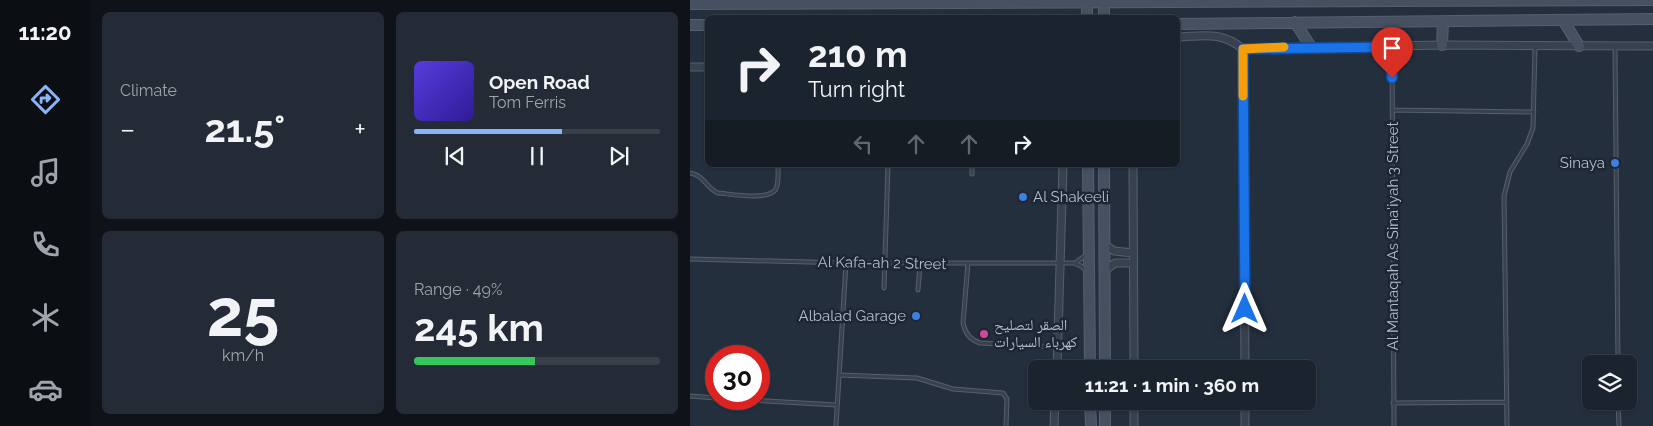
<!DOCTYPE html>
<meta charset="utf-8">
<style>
body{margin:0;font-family:Raleway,"Noto Naskh Arabic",sans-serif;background:#242b36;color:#f1f3f6;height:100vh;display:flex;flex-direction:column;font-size:19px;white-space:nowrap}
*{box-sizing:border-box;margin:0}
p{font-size:16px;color:#a0a4aa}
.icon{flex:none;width:28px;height:28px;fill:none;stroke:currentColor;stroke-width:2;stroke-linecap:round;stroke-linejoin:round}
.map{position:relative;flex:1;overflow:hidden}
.sheet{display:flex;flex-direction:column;gap:12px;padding:12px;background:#0f1319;width:600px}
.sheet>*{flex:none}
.hud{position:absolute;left:15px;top:15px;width:475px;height:152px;border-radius:8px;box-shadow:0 1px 4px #0004,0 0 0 1px #39404a;background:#1b232e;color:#f1f3f6;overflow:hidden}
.tools{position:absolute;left:892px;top:355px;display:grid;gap:10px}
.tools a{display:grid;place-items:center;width:55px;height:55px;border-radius:8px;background:#1b232e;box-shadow:0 1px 4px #0004,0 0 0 1px #39404a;font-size:25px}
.speed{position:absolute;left:15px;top:345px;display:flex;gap:10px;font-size:25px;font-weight:700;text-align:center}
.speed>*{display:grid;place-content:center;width:65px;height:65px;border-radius:50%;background:#1b232e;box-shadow:0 1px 4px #0004,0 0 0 1px #39404a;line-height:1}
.speed .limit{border:8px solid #d22;background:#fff;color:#111}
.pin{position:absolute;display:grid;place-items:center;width:42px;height:42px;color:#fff;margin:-51px -21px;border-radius:50% 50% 50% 0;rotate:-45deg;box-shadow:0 0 5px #0007}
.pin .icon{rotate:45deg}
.me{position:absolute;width:55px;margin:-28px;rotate:0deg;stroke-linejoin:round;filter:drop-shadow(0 0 4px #0008)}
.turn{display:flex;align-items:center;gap:18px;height:105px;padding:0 20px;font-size:22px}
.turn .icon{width:65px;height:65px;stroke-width:2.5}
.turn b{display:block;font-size:35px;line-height:42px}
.lanes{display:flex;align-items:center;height:48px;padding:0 20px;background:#0003;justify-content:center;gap:25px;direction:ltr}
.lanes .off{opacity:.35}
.big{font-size:38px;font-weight:700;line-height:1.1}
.sheet .card{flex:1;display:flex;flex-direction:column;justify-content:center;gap:8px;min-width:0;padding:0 18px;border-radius:8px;background:#242b36}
.sheet .dial{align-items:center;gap:0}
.dial b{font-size:65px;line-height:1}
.song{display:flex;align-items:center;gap:15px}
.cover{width:60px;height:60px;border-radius:8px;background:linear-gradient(135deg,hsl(250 70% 55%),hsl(250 70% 35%))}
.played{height:5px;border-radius:2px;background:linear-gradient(90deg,#8ab4f8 60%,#39404a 60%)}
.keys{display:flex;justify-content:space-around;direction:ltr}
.heat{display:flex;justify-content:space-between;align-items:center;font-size:28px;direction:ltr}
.charge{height:8px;border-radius:4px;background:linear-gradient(90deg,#34c759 49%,#39404a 0)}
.sheet .tiles{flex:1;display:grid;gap:12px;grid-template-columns:repeat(2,1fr)}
.trip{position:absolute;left:338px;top:360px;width:288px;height:50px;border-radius:8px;background:#1b232e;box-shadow:0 1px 4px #0004,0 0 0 1px #39404a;font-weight:700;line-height:50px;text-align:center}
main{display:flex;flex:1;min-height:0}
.menu{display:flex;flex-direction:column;width:90px;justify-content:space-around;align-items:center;background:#0b0e12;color:#a0a4aa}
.menu .icon{width:35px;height:35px}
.menu .active{color:#8ab4f8}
.menu b{font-size:22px;color:#f1f3f6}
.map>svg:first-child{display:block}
</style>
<main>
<nav class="menu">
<b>11:20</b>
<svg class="icon active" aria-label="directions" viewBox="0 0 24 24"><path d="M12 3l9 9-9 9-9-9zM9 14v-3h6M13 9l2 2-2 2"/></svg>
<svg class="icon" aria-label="music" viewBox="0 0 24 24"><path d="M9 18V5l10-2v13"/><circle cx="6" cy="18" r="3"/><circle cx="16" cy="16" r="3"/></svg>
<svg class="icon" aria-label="phone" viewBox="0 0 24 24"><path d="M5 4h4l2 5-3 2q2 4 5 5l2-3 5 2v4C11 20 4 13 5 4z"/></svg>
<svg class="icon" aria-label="climate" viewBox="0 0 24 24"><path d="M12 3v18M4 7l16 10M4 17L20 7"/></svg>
<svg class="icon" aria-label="car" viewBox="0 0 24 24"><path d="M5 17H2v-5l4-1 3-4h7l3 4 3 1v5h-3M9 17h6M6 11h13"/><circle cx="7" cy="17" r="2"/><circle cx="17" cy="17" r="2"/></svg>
</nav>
<section class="sheet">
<div class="tiles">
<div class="card"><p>Climate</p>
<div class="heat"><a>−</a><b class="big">21.5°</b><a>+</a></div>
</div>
<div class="card">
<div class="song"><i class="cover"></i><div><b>Open Road</b><p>Tom Ferris</p></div></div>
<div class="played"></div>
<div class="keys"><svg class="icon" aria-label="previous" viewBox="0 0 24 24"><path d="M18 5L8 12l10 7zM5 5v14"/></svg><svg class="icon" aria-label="pause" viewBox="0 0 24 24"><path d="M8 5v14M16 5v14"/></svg><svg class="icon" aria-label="next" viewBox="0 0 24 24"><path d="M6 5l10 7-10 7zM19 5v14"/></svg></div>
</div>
<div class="card dial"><b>25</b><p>km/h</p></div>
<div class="card"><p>Range · 49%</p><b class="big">245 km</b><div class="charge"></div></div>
</div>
</section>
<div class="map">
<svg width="963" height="426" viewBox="0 0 963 426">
<rect width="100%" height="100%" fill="#242f3e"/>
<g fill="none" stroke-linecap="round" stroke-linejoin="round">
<!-- lane casing -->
<g stroke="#565f6c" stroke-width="5">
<path id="lane" d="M702,47L704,426
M925,47L928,364
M702,110L844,112
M0,173C14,175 16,188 28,193C41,194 79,201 86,189C89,183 88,172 88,165
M282,174V165
M0,259L156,263H384L391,266L397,271
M278,263L273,323C275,333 280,340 290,343L367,347
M385,263L396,255
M194,288L198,165
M228,290L230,263
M149,375L227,378L263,389L313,393L317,399L316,426
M0,396L26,398
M41,399L147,405
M928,401L929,426
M703,403L817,402
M146,426L156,263
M817,426L814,196L820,172L837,144L843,128L845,46"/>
</g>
<!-- street casing -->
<g stroke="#565f6c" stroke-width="9">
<path id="street" d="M488,37C514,36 531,31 553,49L752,45L963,46
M553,49L555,369
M0,67H18
M443,165L444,369
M414,244L424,251L443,253
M414,271L425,263H443
M367,369L373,165
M444,401V426
M555,401V426
M364,426L365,401"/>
</g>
<!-- secondary casing -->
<g stroke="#565f6c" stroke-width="12">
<path id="secondary" d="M397,0V18
M0,4L963,0
M414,18V0
M873,20L889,46
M605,22L621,47
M488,24L963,19
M0,25H18
M752,45L753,22
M398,165L400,369
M414,165L415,369
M400,401L401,426
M415,401V426"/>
</g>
<!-- path -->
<path stroke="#44595c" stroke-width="1" stroke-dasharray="4 4" stroke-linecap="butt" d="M382,18V11
M425,18L426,11"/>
<!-- lane -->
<use href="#lane" stroke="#38414e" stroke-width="3"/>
<!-- street -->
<use href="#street" stroke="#38414e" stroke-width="7"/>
<!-- secondary -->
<use href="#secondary" stroke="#465061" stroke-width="10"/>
</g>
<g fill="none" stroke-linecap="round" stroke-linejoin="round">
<!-- route casing -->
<g stroke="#114b97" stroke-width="12">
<path id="route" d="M555,309L553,49L702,47V78"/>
</g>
<!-- route -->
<use href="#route" stroke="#1a73e8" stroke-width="9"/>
<!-- slow -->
<path stroke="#f59e0b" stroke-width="9" d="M553,96V49L594,47"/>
</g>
<!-- markers -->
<g fill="#3f7fe0" stroke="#1d2633" stroke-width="2">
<circle cx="925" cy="163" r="5"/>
<circle cx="333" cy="197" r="5"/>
<circle cx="226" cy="316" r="5"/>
</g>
<circle fill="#d1479c" stroke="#1d2633" stroke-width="2" cx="294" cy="334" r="5"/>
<g text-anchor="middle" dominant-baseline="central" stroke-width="5" stroke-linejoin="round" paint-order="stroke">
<!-- poi labels -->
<g font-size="15" fill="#b4bcc9" stroke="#1d2633" text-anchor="end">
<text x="915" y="163">Sinaya</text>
<text x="343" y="197" text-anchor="start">Al Shakeeli</text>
<text x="216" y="316">Albalad Garage</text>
<text x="304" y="325" text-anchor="start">الصقر لتصليح<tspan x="304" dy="17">كهرباء السيارات</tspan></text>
</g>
<!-- street labels -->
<g font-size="15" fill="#b4bcc9" stroke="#1d2633">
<text transform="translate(703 236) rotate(-90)">Al Mantaqah As Sina'iyah 3 Street</text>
<text transform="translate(192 263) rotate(1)">Al Kafa-ah 2 Street</text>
</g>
</g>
</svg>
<div class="tools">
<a><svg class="icon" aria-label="layers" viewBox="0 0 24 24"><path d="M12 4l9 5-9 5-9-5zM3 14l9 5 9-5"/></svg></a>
</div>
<div class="speed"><div class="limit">30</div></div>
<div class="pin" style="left:702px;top:78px;background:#d93025"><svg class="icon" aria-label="arrive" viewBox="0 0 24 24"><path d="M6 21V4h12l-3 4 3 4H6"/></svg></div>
<svg class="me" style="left:555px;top:309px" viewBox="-20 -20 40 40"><path d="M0-17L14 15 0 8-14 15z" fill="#1a73e8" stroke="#fff" stroke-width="4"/></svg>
<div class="trip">11:21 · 1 min · 360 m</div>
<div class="hud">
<div class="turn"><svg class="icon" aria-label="right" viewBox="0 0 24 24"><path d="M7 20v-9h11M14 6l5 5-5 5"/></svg><div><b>210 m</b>Turn right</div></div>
<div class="lanes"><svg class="icon off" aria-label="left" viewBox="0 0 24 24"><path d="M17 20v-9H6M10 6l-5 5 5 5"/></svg><svg class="icon off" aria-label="ahead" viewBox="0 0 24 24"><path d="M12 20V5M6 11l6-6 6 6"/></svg><svg class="icon off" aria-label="ahead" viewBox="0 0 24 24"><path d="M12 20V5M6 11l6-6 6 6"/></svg><svg class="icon" aria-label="right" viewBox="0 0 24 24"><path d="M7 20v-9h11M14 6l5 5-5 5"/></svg></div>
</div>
</div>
</main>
